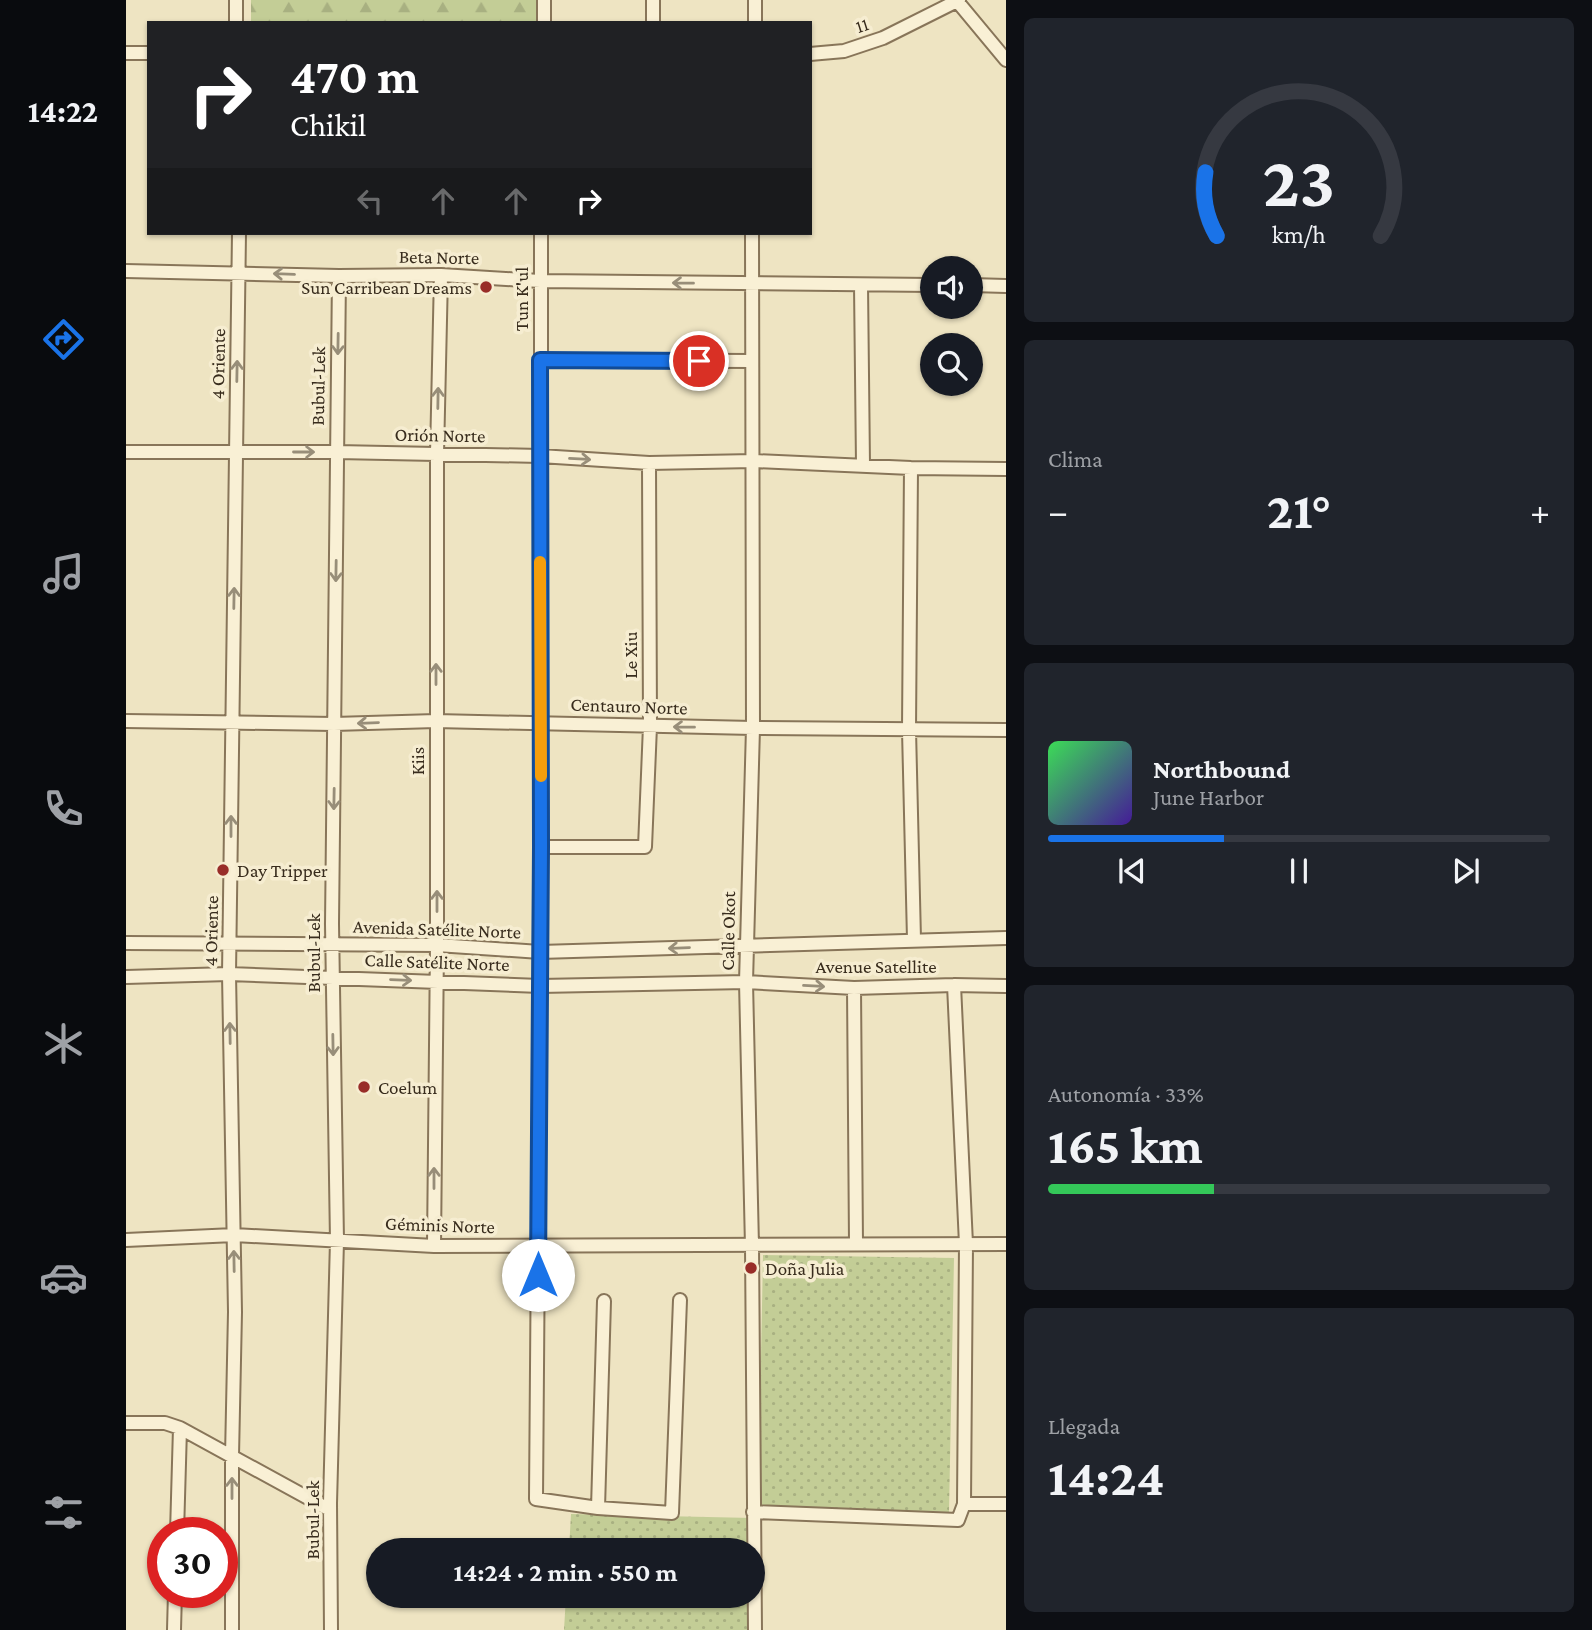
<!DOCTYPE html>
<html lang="es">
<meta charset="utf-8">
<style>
body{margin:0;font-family:"Crimson Pro",serif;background:#20242c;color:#f1f3f6;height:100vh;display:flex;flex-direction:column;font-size:26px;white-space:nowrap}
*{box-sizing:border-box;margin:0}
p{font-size:23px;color:#9ea1a6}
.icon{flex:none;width:38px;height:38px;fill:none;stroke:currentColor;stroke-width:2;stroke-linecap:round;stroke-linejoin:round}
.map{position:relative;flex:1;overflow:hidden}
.sheet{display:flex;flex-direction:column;gap:18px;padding:18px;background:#0d0f14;width:586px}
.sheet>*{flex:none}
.hud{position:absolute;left:21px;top:21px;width:665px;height:214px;border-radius:0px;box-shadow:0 2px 5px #0004;background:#202124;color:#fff;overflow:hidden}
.tools{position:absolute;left:794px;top:256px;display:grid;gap:14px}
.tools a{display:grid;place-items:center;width:63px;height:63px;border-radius:50%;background:#171b24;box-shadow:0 2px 5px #0004;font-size:35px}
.speed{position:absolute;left:21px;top:1517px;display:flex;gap:14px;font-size:35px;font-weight:700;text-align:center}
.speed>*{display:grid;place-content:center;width:91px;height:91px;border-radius:50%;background:#171b24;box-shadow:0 2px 5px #0004;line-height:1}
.speed .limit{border:10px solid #d22;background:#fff;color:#111}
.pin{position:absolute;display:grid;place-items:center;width:60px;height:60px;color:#fff;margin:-30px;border:4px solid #fff;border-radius:50%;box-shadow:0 2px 7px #0007}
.me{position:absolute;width:77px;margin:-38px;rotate:0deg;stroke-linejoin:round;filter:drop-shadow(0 0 5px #0008)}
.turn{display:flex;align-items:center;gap:24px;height:147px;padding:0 28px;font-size:32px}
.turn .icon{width:91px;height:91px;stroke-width:2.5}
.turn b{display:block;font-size:49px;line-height:60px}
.lanes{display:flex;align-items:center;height:66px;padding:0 28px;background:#0003;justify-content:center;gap:35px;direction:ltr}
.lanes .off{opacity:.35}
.big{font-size:52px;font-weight:700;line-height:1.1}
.sheet .widget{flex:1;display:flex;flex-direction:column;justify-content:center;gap:10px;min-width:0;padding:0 24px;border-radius:10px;background:#20242c}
.sheet .dial{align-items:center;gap:0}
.dial svg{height:182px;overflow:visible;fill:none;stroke:#363941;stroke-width:7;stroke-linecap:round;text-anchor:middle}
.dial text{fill:#f1f3f6;stroke:none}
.song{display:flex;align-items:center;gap:21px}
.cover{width:84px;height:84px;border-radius:10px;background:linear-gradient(135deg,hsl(130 70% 55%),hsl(260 70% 35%))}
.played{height:7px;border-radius:4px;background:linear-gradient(90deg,#1a73e8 35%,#363941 35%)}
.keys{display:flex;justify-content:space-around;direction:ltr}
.heat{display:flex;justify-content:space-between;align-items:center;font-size:38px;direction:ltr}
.charge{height:10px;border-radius:5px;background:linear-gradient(90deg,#34c759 33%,#363941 0)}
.trip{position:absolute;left:240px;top:1538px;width:399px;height:70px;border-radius:35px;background:#171b24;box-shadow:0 2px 5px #0004;font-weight:700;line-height:70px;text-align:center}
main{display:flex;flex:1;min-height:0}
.tab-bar{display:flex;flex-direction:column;width:126px;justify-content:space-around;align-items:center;background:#090b0e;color:#9ea1a6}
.tab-bar .icon{width:49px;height:49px}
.tab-bar .current{color:#1a73e8}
.tab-bar b{font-size:32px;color:#f1f3f6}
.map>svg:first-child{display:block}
</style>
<main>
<nav class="tab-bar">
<b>14:22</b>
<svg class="icon current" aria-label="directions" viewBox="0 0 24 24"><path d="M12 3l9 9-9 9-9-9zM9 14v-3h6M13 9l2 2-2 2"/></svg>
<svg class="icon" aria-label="music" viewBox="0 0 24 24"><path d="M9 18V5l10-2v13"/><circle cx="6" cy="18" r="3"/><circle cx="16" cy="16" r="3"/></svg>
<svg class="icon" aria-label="phone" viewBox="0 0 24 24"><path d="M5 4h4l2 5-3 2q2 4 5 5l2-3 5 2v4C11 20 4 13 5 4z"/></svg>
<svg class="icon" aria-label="climate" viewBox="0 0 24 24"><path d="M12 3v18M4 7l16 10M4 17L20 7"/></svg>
<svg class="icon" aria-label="car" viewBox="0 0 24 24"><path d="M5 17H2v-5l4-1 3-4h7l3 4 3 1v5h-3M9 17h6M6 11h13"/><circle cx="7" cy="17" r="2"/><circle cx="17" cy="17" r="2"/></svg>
<svg class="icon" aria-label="filters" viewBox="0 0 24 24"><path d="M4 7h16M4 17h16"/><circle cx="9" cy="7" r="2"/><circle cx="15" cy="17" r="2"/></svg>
</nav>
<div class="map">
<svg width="880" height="1630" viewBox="0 0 880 1630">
<defs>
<pattern id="grass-dots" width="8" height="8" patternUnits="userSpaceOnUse" patternTransform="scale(1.75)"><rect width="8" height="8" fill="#c3cd96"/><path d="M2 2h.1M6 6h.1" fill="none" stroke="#a8b081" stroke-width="1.8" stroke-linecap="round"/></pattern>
<pattern id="forest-firs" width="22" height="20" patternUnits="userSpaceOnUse" patternTransform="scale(1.75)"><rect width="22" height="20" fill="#c3cd96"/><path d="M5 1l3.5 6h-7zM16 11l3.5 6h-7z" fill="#a8b081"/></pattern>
</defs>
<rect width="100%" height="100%" fill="#eee4c2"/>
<!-- grass -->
<path fill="url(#grass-dots)" d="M637,1255L828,1258L823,1512L632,1509Z
M445,1514L627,1518L628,1630H438L440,1596H626V1550H443Z"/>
<!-- forest -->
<path fill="url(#forest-firs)" d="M125,0H410L411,23H125Z"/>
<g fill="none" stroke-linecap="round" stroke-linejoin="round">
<!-- street casing -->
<g stroke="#887559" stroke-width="16">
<path id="street" d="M110,0V23
M831,1L880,60
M418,23V0
M527,23V0
M629,23V0
M0,53H23
M684,54L718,51L757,38L833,0
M415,233V847L410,1499L472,1508L546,1513L554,1300
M626,233L627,728L620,982L626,1246L629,1630
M0,271L213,276L315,275L414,281L807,285
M735,285L737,465
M845,285L880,286
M414,360L626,361
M0,452H211L414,456L523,463L628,461L785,468L880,469
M785,468L783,730L788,939
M0,721L208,724L310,721L627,728L880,730
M415,847H519L524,726L523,463
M0,943L311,945L414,952L880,938
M0,977L103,974L414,986L620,982L728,988L828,985L880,986
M728,988L730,1243
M0,1240L108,1235L308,1246L880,1244
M308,1246L311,945V454L315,275
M0,1423H39L54,1428L204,1510
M838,1504H880
M472,1508L478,1301
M627,1512L832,1520L838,1504L840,1244L828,985
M51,1533L54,1428
M48,1630L49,1592
M106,1630V1456L109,1312L103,974L113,233
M205,1630L204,1503L211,1241L206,924L213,276"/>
</g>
<!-- street -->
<use href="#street" stroke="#f9f0d5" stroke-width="12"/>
</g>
<!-- one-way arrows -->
<defs><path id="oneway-shaft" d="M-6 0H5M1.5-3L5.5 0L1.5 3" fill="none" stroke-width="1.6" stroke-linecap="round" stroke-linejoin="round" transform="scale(1.75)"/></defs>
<g stroke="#988e79">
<use href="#oneway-shaft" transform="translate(158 274) rotate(-178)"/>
<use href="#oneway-shaft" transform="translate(557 283) rotate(-179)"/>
<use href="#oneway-shaft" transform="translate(212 344) rotate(91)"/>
<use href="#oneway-shaft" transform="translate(111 371) rotate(-89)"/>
<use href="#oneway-shaft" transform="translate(312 398) rotate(-89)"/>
<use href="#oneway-shaft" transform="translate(178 452)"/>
<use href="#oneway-shaft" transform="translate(454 459) rotate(3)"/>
<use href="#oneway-shaft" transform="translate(210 571) rotate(91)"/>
<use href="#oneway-shaft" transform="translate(108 598) rotate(-89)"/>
<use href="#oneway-shaft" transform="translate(310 674) rotate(-90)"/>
<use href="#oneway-shaft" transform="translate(242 723) rotate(178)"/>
<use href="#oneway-shaft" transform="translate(558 727) rotate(-179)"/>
<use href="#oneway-shaft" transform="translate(208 799) rotate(91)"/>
<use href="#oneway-shaft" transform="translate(105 826) rotate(-90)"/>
<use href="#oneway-shaft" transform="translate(311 901) rotate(-90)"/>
<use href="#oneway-shaft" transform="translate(553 948) rotate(178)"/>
<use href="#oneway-shaft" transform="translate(275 980) rotate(2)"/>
<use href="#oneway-shaft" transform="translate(688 986) rotate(3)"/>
<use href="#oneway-shaft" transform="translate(104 1033) rotate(-91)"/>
<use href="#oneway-shaft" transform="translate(207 1045) rotate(89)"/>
<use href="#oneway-shaft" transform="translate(308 1178) rotate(-90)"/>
<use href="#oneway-shaft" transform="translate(108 1261) rotate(-91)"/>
<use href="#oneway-shaft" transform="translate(106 1488) rotate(-90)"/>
</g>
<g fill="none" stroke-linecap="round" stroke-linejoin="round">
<!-- route casing -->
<g stroke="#114b97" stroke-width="18">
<path id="route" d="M412,1275L415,847L414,360L573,361"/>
</g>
<!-- route -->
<use href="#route" stroke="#1a73e8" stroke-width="12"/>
<!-- slow -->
<path stroke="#f59e0b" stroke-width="12" d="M414,562L415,776"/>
</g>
<!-- markers -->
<g fill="#982d28" stroke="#f6edd1" stroke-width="2.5">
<circle cx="360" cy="287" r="7"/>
<circle cx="97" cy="870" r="7"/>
<circle cx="238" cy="1087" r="7"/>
<circle cx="625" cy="1268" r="7"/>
</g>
<g text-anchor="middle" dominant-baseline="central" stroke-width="7" stroke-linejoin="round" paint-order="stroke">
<!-- street labels -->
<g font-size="19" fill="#382c1d" stroke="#f6edd1">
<text transform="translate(736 25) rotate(-18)">11</text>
<text transform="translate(313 257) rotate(1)">Beta Norte</text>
<text transform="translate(395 299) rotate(-90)">Tun K'ul</text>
<text transform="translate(92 364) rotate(-89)">4 Oriente</text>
<text transform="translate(192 386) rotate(-89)">Bubul-Lek</text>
<text transform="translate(314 435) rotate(1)">Orión Norte</text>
<text transform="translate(504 655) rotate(-90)">Le Xiu</text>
<text transform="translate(503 706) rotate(2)">Centauro Norte</text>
<text transform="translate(291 761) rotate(-90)">Kiis</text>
<text transform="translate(311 929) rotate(2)">Avenida Satélite Norte</text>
<text transform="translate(85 931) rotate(-89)">4 Oriente</text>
<text transform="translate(602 931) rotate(-89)">Calle Okot</text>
<text transform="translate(187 953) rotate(-90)">Bubul-Lek</text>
<text transform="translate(311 962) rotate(2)">Calle Satélite Norte</text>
<text x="750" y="966">Avenue Satellite</text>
<text transform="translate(314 1225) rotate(2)">Géminis Norte</text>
<text transform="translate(186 1520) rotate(-90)">Bubul-Lek</text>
</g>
<!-- poi labels -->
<g font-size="19" fill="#382c1d" stroke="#f6edd1" text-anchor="start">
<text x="346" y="287" text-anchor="end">Sun Carribean Dreams</text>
<text x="111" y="870">Day Tripper</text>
<text x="252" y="1087">Coelum</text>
<text x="639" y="1268">Doña Julia</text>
</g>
</g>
</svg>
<div class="tools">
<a><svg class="icon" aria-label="sound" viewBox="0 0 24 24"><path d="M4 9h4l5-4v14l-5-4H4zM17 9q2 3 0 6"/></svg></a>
<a><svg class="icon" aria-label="search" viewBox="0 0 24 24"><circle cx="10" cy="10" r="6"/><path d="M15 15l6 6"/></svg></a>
</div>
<div class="speed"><div class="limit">30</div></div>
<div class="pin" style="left:573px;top:361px;background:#d93025"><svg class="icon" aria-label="arrive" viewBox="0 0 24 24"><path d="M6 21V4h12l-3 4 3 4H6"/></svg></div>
<svg class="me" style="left:412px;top:1275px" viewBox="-20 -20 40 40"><circle r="19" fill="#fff"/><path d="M0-13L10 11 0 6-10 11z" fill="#1a73e8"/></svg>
<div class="trip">14:24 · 2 min · 550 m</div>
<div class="hud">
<div class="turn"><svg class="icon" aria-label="right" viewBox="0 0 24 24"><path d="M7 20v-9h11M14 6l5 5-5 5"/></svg><div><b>470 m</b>Chikil</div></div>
<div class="lanes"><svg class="icon off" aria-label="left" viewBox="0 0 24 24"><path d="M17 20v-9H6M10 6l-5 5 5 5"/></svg><svg class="icon off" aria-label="ahead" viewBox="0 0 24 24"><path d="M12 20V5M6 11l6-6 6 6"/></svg><svg class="icon off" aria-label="ahead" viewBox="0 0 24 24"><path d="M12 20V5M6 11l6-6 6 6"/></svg><svg class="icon" aria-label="right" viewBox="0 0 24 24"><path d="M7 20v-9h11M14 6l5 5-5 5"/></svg></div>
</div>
</div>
<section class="sheet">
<div class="widget dial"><svg viewBox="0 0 100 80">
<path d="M14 69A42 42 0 1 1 86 69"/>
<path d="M14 69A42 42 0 0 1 9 41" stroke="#1a73e8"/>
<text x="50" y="56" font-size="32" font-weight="700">23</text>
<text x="50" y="72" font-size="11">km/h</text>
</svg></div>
<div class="widget"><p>Clima</p>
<div class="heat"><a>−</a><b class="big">21°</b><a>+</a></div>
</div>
<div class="widget">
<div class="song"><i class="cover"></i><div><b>Northbound</b><p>June Harbor</p></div></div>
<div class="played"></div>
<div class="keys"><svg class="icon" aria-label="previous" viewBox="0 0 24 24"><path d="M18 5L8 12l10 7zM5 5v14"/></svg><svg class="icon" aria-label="pause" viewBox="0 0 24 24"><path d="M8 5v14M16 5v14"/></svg><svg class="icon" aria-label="next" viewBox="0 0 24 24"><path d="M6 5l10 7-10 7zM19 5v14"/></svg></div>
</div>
<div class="widget"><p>Autonomía · 33%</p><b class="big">165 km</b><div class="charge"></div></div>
<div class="widget"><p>Llegada</p><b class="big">14:24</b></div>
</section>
</main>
